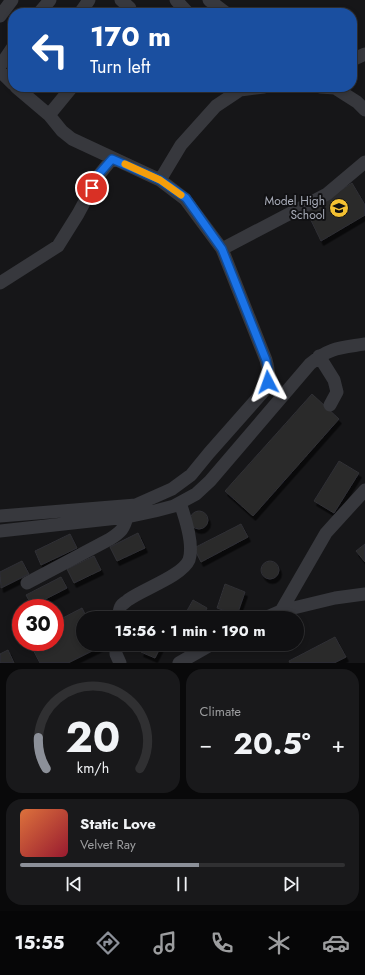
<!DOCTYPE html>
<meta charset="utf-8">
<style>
body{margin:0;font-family:Jost,sans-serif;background:#19191b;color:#f1f3f6;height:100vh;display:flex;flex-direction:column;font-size:15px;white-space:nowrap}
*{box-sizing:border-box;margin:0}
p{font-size:13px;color:#9c9d9f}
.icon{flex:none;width:22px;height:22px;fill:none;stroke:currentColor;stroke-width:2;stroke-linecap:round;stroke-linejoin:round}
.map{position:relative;height:663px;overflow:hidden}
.panel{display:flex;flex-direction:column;gap:6px;padding:6px;background:#09090a;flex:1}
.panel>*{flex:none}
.hud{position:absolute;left:8px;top:8px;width:349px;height:84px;border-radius:16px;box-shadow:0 2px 6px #0003,0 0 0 1px #303032;background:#1a4fa0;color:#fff;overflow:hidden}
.speed{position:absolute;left:12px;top:599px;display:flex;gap:8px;font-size:20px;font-weight:700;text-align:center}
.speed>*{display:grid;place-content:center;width:52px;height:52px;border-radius:50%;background:#101012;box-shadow:0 2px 6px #0003,0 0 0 1px #303032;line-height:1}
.speed .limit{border:6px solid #d22;background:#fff;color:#111}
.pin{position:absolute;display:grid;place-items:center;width:34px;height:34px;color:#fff;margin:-17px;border:2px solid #fff;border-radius:50%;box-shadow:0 1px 4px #0007}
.me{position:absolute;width:44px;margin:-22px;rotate:356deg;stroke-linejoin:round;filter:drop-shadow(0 0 3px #0008)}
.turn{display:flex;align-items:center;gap:14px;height:84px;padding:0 16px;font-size:18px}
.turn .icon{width:52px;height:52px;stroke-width:2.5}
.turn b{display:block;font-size:28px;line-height:34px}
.big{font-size:30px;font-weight:700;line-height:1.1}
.panel .tile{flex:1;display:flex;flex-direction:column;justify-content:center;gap:6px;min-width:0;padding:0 14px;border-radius:16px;background:#19191b}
.panel .dial{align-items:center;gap:0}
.dial svg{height:104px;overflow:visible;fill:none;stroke:#303032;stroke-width:7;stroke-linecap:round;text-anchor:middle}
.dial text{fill:#f1f3f6;stroke:none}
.song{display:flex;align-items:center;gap:12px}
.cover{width:48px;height:48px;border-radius:6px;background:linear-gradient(135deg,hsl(20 70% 55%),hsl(350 70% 35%))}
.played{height:4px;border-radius:2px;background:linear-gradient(90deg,#8c9099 55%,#303032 55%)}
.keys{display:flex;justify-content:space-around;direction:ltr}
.heat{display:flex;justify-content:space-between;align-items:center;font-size:22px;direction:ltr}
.panel .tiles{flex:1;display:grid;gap:6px;grid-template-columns:1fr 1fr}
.tile:last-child{grid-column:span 2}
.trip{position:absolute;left:76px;top:611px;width:228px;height:40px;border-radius:20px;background:#101012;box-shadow:0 2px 6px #0003,0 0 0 1px #303032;font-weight:700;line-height:40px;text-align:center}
.menu{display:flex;height:64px;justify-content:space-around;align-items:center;background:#060607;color:#9c9d9f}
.menu .icon{width:28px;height:28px}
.menu .on{color:#8c9099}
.menu b{font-size:18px;color:#f1f3f6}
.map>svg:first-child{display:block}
</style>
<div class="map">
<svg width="365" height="663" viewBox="0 0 365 663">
<defs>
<filter id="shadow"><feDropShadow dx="2.5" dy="4.5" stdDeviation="0" flood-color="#0009"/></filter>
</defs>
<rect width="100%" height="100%" fill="#161618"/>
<!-- building -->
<path fill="#29292c" stroke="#303034" filter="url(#shadow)" d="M352,183L365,205V215L321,241L307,212Z
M312,394L339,419L253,516L225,491Z
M339,461L359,473L334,513L314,501Z
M190 520a9 9 0 1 1 18 0a9 9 0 1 1-18 0Z
M241,524L248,537L201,562L194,548Z
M138,533L145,548L117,561L110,547Z
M70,534L77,548L41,565L35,551Z
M365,544V562L356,551Z
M94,556L101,570L74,583L67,569Z
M261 570a9 9 0 1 1 18 0a9 9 0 1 1-18 0Z
M22,561L29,574L1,588L0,572Z
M61,577L67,588L32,606L26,595Z
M225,584L245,592L237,615L217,608Z
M193,600L207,608L202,618H183Z
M82,608L87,618H83V644H101L102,646L68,663H40L29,642H55V622Z
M335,637L346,657L334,663H290L289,661Z
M145,644H162L155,658L141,652Z
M8,650L14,663H0V654Z"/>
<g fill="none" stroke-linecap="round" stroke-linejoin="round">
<!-- minor -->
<path stroke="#37383d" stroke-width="13" d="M121,0L130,8V13
M176,0L188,13
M209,0L226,13
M39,13L50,0
M80,13L89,0
M0,16L12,0
M352,60L365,54
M0,66L13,47
M0,71L13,84
M320,87L335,88L357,102L365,110
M49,115L72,87
M160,180L181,145L216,106L240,90L264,87
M222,249L327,194L365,162
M0,283L58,246L78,214L99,175L112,159
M319,356L334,380L337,392L330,405
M0,516L136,505L172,489L191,475L209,453L263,392C269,380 270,374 266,360L222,249L185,199L160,180L72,139L62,131L49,115L16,87
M0,531L127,517L155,511L174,506L196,494L210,481L310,364C330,347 340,348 365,344
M27,583L110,539C121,532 124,529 127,517
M281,611L326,533L365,490
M118,618C119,615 119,609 121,606C122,604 126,602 128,600C143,589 182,576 189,560C194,545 185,517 180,503
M265,618L281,611L335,598L365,594
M116,644V654L120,663
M179,663L212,644"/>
</g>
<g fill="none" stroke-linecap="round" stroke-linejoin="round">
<!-- route casing -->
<g stroke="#114b97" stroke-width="10">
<path id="route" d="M92,188L99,174L112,159L160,180L186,198L222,249L266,360L268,369V382"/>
</g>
<!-- route -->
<use href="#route" stroke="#1a73e8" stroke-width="7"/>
<!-- slow -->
<path stroke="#f59e0b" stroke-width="7" d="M125,164L160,180L181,195"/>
</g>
<!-- icons -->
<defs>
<g id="school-disc" transform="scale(1)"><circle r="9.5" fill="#f4c132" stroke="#111113"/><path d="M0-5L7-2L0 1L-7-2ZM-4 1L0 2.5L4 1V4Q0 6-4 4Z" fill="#111"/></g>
</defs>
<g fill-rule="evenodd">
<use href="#school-disc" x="339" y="208"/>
</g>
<g text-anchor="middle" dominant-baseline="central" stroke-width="4" stroke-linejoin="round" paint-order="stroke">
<!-- poi labels -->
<g font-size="12" fill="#a8acb8" stroke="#111113" text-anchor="end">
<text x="325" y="201">Model High<tspan x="325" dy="14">School</tspan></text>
</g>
</g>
</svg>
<div class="speed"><div class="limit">30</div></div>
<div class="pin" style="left:92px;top:188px;background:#d93025"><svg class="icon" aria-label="arrive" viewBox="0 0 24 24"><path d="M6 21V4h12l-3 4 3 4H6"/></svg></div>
<svg class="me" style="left:268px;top:382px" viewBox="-20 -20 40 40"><path d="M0-17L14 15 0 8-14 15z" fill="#1a73e8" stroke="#fff" stroke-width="4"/></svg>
<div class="trip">15:56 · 1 min · 190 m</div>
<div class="hud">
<div class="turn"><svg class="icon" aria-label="left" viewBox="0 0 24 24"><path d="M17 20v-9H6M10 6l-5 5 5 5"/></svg><div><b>170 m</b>Turn left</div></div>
</div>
</div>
<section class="panel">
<div class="tiles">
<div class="tile dial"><svg viewBox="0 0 100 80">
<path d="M14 69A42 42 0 1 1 86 69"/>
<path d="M14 69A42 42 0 0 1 8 45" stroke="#8c9099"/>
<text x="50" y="56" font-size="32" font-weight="700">20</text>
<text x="50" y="72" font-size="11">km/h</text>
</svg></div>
<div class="tile"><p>Climate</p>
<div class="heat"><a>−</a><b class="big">20.5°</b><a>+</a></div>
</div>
<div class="tile">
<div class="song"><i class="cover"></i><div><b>Static Love</b><p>Velvet Ray</p></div></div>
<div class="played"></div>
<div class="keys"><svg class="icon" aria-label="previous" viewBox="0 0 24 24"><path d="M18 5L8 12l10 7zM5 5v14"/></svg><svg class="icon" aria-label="pause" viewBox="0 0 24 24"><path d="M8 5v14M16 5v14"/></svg><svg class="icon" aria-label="next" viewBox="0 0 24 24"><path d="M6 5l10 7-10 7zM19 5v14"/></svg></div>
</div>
</div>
</section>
<nav class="menu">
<b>15:55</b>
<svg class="icon on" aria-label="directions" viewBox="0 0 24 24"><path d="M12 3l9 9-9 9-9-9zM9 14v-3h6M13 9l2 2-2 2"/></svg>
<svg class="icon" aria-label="music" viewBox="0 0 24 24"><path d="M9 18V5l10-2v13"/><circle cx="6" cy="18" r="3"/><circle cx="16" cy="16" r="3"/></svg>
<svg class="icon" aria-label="phone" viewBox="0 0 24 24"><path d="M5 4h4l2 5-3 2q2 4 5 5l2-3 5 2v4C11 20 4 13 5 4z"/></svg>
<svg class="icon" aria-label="climate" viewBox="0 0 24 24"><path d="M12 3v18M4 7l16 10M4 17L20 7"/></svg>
<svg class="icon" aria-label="car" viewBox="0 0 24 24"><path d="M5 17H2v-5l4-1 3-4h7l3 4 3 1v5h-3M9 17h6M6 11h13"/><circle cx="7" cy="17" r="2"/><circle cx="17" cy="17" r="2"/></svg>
</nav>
